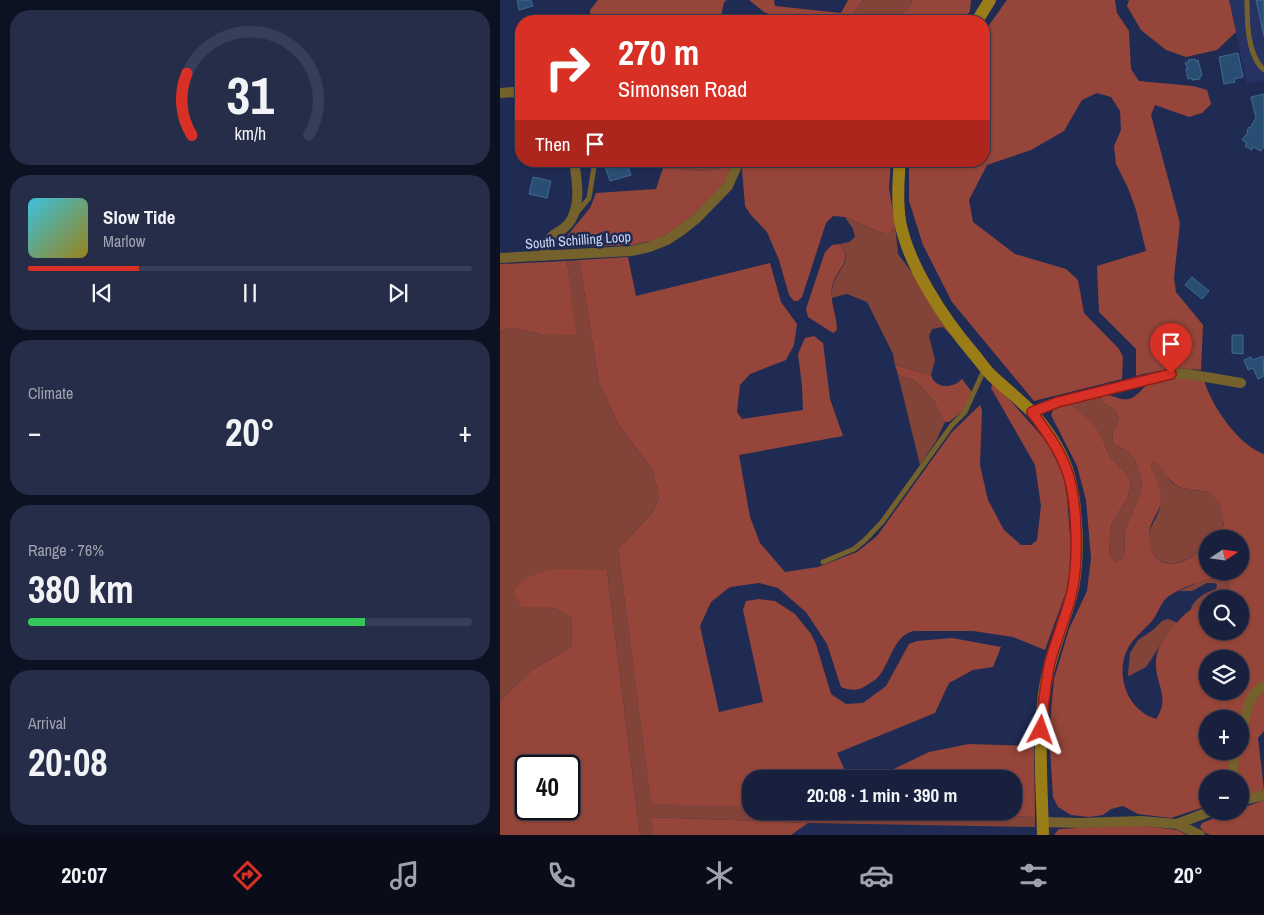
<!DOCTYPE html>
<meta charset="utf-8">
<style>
body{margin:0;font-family:"Archivo Narrow",sans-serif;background:#252d49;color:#f1f3f6;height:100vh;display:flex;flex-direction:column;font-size:19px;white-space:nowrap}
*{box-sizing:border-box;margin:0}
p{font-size:16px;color:#9fa3b0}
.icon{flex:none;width:28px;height:28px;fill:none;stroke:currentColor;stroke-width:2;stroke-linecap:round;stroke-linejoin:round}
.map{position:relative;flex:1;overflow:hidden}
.side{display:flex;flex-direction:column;gap:10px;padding:10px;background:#0d1222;width:500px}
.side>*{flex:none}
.top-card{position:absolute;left:15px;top:15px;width:475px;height:152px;border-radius:20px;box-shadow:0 1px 4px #0004,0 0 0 1px #363e58;background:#d93025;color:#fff;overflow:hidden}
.needle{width:32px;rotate:77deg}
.buttons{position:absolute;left:699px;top:530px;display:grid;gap:10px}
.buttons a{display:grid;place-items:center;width:50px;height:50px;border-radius:50%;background:#18203e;box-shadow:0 1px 4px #0004,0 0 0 1px #363e58;font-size:25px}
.speed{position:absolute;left:15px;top:755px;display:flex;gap:10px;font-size:25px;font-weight:700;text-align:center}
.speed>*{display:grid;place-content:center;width:65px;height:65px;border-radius:50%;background:#18203e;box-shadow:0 1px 4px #0004,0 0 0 1px #363e58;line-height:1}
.speed .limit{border:2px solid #111;border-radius:8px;background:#fff;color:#111}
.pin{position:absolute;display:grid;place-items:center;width:42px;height:42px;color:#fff;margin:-51px -21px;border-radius:50% 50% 50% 0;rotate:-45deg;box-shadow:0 0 5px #0007}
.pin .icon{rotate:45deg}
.me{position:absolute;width:55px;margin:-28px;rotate:4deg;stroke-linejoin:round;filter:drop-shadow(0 0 4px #0008)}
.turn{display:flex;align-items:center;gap:18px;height:105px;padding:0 20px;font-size:22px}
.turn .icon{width:65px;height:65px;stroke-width:2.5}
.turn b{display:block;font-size:35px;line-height:42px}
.then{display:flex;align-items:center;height:48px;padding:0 20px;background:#0003;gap:10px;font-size:19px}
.big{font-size:38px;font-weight:800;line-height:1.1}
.side .tile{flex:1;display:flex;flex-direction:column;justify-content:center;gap:8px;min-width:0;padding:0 18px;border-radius:20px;background:#252d49}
.side .dial{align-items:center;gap:0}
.dial svg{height:130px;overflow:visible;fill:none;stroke:#363e58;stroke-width:7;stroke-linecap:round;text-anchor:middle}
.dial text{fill:#f1f3f6;stroke:none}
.song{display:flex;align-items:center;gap:15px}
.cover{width:60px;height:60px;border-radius:8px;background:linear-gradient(135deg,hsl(190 70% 55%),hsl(50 70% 35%))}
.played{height:5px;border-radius:2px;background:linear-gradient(90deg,#d93025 25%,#363e58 25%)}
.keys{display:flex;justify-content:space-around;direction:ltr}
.heat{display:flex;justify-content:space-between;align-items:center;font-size:28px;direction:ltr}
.charge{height:8px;border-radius:4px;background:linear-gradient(90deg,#34c759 76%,#363e58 0)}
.trip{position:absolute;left:242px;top:770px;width:280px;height:50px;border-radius:20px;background:#18203e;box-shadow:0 1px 4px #0004,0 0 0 1px #363e58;font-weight:800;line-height:50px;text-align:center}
.tabs{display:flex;height:80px;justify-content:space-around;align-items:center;background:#0a0d19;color:#9fa3b0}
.tabs .icon{width:35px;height:35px}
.tabs .active{color:#d93025}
.tabs b{font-size:22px;color:#f1f3f6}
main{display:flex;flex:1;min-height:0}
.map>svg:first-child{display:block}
</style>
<main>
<section class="side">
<div class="tile dial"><svg viewBox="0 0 100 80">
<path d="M14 69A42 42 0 1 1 86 69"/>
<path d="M14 69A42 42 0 0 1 11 31" stroke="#d93025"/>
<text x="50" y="56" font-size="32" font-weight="700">31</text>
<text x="50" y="72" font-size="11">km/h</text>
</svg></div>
<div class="tile">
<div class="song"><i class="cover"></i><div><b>Slow Tide</b><p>Marlow</p></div></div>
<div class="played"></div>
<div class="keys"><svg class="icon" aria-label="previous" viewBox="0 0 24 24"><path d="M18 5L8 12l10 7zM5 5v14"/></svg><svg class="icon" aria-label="pause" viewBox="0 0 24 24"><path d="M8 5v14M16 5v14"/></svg><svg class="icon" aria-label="next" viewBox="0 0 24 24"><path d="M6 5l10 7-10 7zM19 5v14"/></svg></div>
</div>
<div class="tile"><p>Climate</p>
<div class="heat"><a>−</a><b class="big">20°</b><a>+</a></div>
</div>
<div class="tile"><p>Range · 76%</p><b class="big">380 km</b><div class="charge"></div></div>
<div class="tile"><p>Arrival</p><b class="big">20:08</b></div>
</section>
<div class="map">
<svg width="764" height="835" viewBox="0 0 764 835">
<rect width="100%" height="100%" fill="#202b53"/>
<!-- built -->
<path fill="#263262" d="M729,0H764V80L747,84Z"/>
<!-- green -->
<path fill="#824339" d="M363,0H412L410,8L405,14L378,21H342L348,19Z
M164,161H226L218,169L207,171L163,168Z
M345,217L384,234L395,224L398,254L423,287L453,337L443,327L432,329L429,336L435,360L431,375L395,365L393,354L367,302L347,294L331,298C332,293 332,286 334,282C340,267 353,261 340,244L349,242L355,237L353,229Z
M79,260L99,383L118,424L153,471L159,497L153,512L118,549L151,803L251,807V811H374L535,817V827L308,823L152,817L153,835H140L107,570L21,607H53L72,619L71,647L32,670L0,701V331L11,328L40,334H75L67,261Z
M398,375L414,380L426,392L434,401L441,417L445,422L436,441L420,465Z
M602,395L601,402C635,419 608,421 613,444L627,451L635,460L642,483L640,494L625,530L624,557L618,561L614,562L610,556L609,545L612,523L628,497L631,484L629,476L610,457L601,435L568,402Z
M651,462C664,461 664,477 674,484C683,491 698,490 710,492C713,496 719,501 721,506C725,515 725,530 719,539H708L707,547C699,552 690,559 680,562C661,568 648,555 649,536C650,525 658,517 660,507C663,491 650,477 651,462Z
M719,577L727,578C730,587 729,591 722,599H708L707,604L690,611C694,598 705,593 716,589L717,585L715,583H707L692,591H679L701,581Z
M668,619L678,623L664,640L646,667L629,676L628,674L630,653L638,640L653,630L662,621Z"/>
<!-- forest -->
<path fill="#954539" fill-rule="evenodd" d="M98,0H227L224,2L220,21H91L90,10Z
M249,0H274L275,6L341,13L348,0H363L348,19L342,21H284L264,12Z
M412,0H471L470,11L463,21H378C394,17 409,18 412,0Z
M507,0H615L617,13L629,31L631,69L639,81L693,86L707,90L711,104L702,113L689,117L655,105L651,115L680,223L674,278L676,292L703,325L701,370C679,367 658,370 636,376V349L599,312L597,266L646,251L636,210L628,188L616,164L614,146L621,130L620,111L611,97L597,93L582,100L564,131L531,150L487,165L469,200L473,222L515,254L566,269L578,280L584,313L619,349L623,357L622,379L534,401L452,302L423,245L409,201V161H484V32Z
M629,0H729L736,32L717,50L686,57L666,50L641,30L627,6Z
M226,161H233L226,181L201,208L176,229L156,240L132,245L62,248L63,241L90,208L96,193L156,189L163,168L207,171L218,169Z
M245,161H391L389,188L395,224L390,233L384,234L345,217L333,216L326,223L302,297L298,301H294L289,295L279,260L267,232L250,214L245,206L242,169Z
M340,244C353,262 338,267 333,283C328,299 337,314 337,330L333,333L308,317L306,309L325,252L332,245Z
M128,257L136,296L270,263L281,302L297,324L294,345L286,360L250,374L240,385L237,412L242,419L303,410L302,386L298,354L305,338L314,336L323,343L330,399L343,436L239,455L250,517L260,543L285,572L318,567L357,552L377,536L452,432L480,405L482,410L480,465L488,500L504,530L521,545H531L537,540L541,506L535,465L491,388L493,381L547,442L563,474L567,498L572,560L566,592L545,650L513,637L473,631H414C394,635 391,661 379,676C376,680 371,682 367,685C358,691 351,691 341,687L327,644L306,612L278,588L259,583L230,587L211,602L200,626L219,712L263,702L243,610L246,601L259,599L275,601L295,614L311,634L316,644L331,694L346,704L363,703L386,686L409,644L417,641L452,638L501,647L493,667L473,670L449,683L435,713L337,753L349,779H251V807L151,804L118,549L153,512L159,497L153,471L118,424L99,383L79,260Z
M67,261L76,335L40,334L11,328L0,331V264Z
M395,365L431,375C435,389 453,389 462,379L472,392L464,410L449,422H445L441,417L434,401L426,392L414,380L398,375Z
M688,377L704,380C711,405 738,445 764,454V682L740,719H708V751H730V779H708L707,806L671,818L638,814L623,806L611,809L603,815L589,817L571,815L558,807L553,797L549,733L554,679L569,629L587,591L591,558L586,500L577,466L551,415L554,408L568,402L593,424L601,435L610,457L629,476L631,484L628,497L612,523L609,545L610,556L615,562L618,561L624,557L625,530L640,494L642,483L635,460L627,451L613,444C608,421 635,419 601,402L602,395C611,393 619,401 629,399C637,397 641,389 648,384C659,378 675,378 688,377ZM654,462C664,466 664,475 672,482C681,491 698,490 710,492L721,506L724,524L719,539H740V571H708L707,547C699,552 690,559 681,562C654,570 645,546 651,525C654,516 661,509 661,500C661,489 655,477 651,467V463ZM718,577L727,578C730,587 729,591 722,599H740V631H708L707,604C702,606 694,608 689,611C679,618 662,640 658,651C656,655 656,662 656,666C657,686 670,699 656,719C628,711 615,676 627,650C633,638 643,631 652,621C658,614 661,601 669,596C684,586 701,581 718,577ZM708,659H740V691H708Z
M53,569L107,570L140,835H0V701L32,670L71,647L72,619L53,607H21L14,590L28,577ZM26,766H69V809H26Z
M764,689V731L758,738L764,790L740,797V779H736V751H740V740L748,726L751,703Z
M469,744L534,746L535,817L374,811H514V779H373L429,752Z
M764,800V835H710L704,832L700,827L702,823L733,811H740V809Z
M151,817L308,823L291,835H153Z
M637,825L677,830L687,835H554L559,829Z"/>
<!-- building -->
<path fill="#294e73" stroke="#43688f" d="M17,0H31L33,6L19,10Z
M756,0H764V36Z
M738,53L743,77L734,79L735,82L724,84L719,57Z
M695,59L696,61L698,60L702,75L700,76V79L692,80V78L688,79L686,69H688L685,63L689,62L688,60Z
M764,94V146L761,151L753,147L752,150L745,146L747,143L742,140L748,132L747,131L749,127L750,128L756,118L751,97Z
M103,161H126L131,175L110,181Z
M33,177L51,181L47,198L29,194Z
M692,277L709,291L702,299L685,285Z
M732,335H743V354L732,353Z
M763,356L764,376L758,379L753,368L748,370L744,360L751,357L753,360Z"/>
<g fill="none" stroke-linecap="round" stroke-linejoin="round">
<!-- lane -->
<path stroke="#74612b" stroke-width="5" d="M747,0C747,21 747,55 764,70
M76,214L89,198L95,161
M323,562L354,549L365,540L382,522L452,425L465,412L484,370"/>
<!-- street -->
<path stroke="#74612b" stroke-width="10" d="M0,93L13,92L21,95
M44,256C47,228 60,238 71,220C81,203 77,180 74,161
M0,258L131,251L149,247L167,240L182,230L197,218L228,186L239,161
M532,412L558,402L666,374H688L741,383
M740,734C749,715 744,698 764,686
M733,779L734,751
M740,801L764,795
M543,822L581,823L641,821L677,824L700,835
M677,824L711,811"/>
<!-- secondary -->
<path stroke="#9b7d17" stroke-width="12" d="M477,21L490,0
M400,161C398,182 397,201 400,221C408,265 444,319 473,353C479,360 485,369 492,376C505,388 519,399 531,411C546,427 560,449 567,469C578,502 580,564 571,597C562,630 548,661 544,695C538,741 542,789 543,835"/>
</g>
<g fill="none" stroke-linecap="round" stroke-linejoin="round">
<!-- route casing -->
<g stroke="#8d1f18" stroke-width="12">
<path id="route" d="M541,730C543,707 545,685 550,662C556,640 565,619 571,596C579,564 578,498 566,468C558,447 545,430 532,412L558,402L671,374"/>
</g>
<!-- route -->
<use href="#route" stroke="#d93025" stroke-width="9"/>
</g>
<g text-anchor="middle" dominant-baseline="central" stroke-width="5" stroke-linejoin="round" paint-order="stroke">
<!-- street labels -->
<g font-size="14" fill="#ced7f1" stroke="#202b53">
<text transform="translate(78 240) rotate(-4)">South Schilling Loop</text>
</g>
</g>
</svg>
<div class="buttons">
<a><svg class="needle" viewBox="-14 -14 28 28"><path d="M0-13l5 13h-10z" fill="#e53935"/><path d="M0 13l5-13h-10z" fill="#9fa3b0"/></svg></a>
<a><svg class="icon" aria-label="search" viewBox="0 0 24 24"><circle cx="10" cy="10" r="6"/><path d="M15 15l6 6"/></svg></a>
<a><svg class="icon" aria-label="layers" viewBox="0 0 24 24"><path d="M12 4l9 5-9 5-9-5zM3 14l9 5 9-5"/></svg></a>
<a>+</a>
<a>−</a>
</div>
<div class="speed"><div class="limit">40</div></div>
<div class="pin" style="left:671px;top:374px;background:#d93025"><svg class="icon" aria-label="arrive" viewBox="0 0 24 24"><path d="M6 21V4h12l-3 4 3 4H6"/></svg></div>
<svg class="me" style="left:541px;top:730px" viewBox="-20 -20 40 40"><path d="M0-17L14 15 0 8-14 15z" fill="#d93025" stroke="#fff" stroke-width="4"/></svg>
<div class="trip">20:08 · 1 min · 390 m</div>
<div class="top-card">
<div class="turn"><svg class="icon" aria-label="right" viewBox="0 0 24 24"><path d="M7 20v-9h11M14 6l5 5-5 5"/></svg><div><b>270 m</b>Simonsen Road</div></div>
<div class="then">Then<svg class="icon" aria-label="arrive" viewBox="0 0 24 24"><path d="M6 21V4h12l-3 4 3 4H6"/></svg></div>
</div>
</div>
</main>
<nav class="tabs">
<b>20:07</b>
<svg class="icon active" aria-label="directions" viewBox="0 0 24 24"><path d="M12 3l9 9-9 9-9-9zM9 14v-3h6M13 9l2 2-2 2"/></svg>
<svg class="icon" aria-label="music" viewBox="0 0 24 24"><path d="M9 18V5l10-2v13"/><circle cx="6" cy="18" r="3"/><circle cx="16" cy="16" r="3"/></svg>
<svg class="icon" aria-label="phone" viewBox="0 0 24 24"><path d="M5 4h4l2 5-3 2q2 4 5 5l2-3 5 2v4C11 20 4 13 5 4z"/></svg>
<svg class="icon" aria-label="climate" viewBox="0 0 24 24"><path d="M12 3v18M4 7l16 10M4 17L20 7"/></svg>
<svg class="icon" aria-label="car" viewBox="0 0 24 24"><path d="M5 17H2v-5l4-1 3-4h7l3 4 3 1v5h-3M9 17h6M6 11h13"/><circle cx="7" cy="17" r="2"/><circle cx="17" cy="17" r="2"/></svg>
<svg class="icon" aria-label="filters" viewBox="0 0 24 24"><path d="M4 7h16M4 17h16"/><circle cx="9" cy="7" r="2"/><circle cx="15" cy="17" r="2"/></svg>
<b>20°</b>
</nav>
